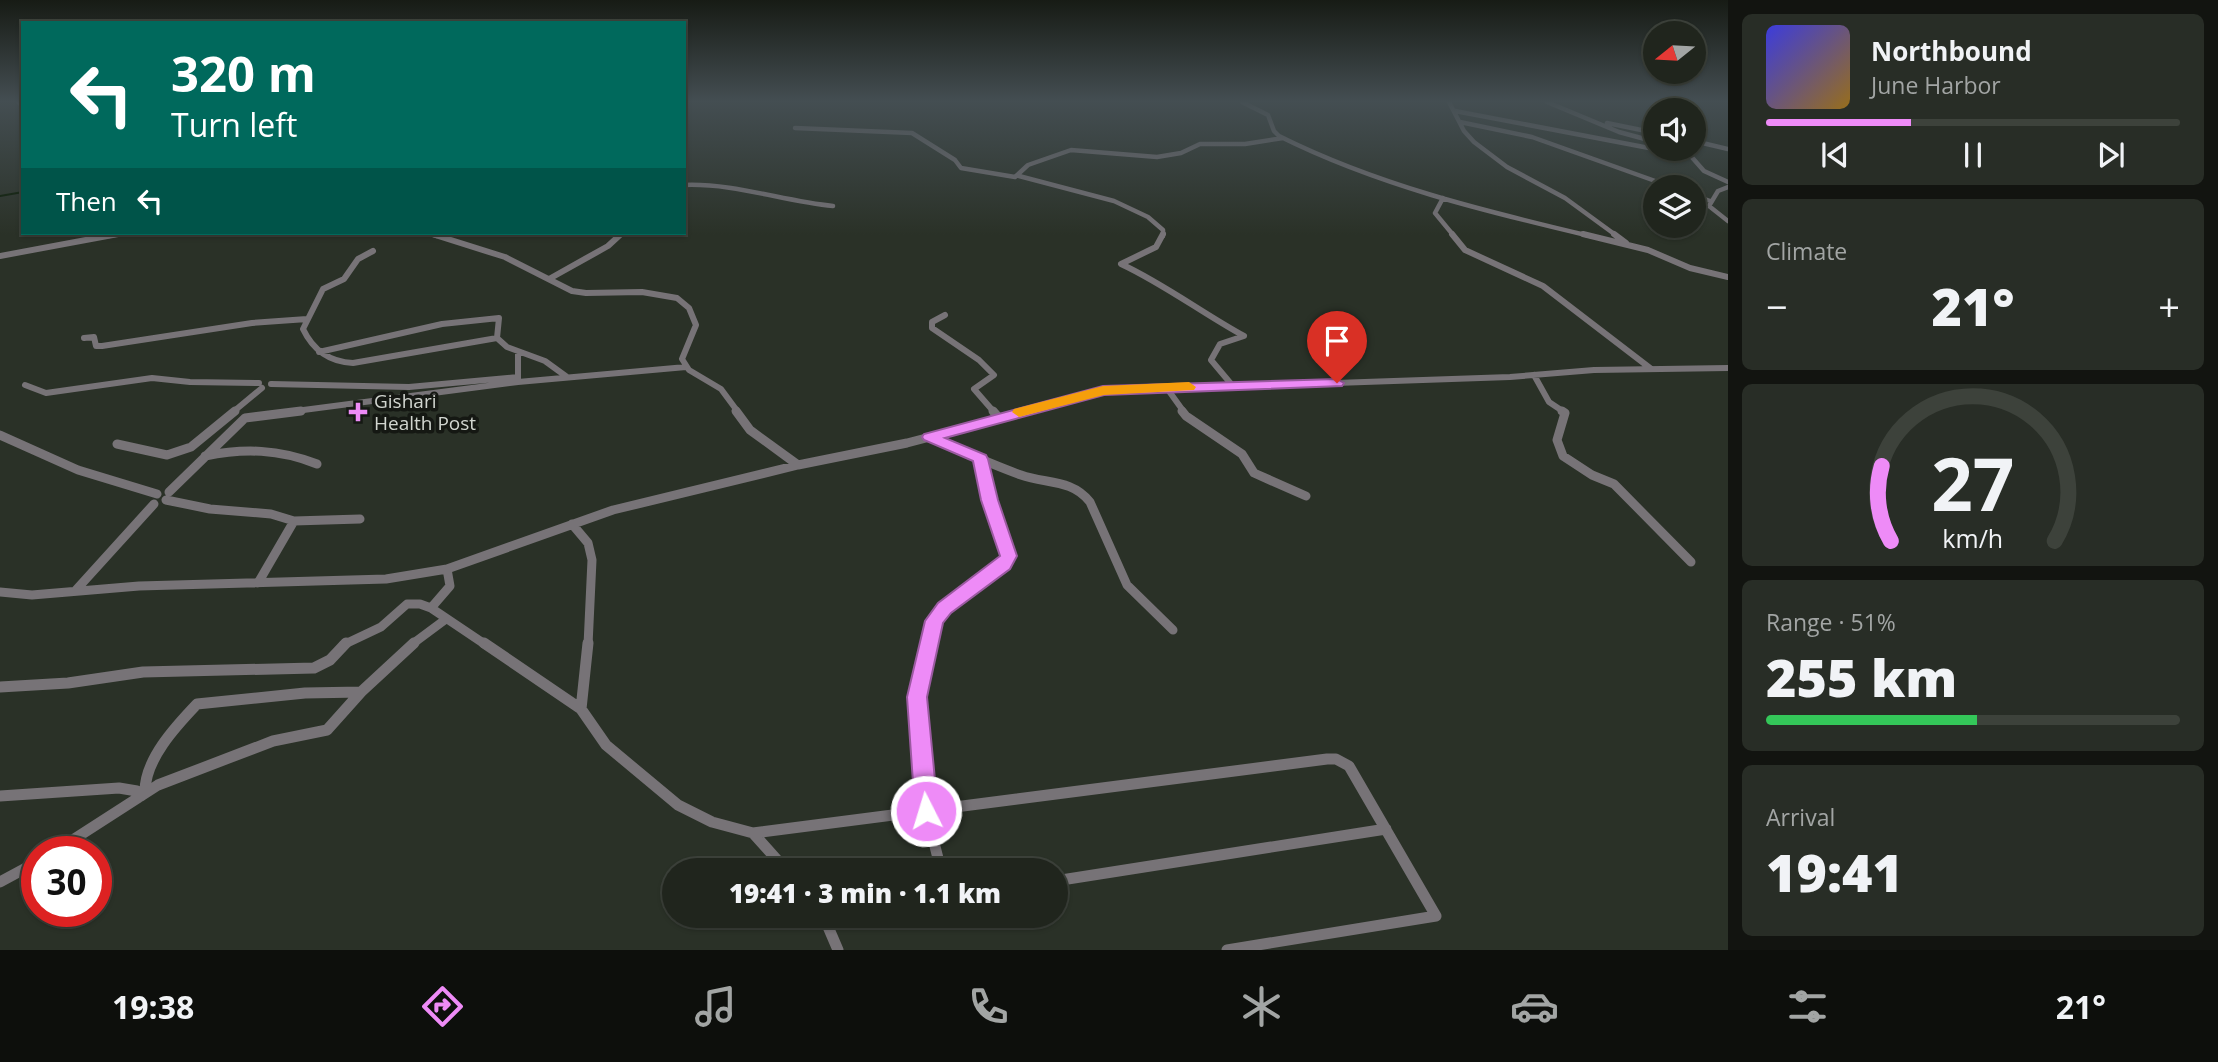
<!DOCTYPE html>
<meta charset="utf-8">
<style>
body{margin:0;font-family:"Open Sans",sans-serif;background:#282d26;color:#f1f3f6;height:100vh;display:flex;flex-direction:column;font-size:26px;white-space:nowrap}
*{box-sizing:border-box;margin:0}
p{font-size:23px;color:#a2a5a4}
.icon{flex:none;width:38px;height:38px;fill:none;stroke:currentColor;stroke-width:2;stroke-linecap:round;stroke-linejoin:round}
.map{position:relative;flex:1;overflow:hidden}
.side{display:flex;flex-direction:column;gap:14px;padding:14px;background:#121410;width:490px}
.side>*{flex:none}
.guide{position:absolute;left:21px;top:21px;width:665px;height:214px;border-radius:0px;box-shadow:0 2px 5px #0004,0 0 0 2px #3d423b;background:#00695c;color:#fff;overflow:hidden}
.needle{width:46px;rotate:252deg}
.tools{position:absolute;left:1643px;top:21px;display:grid;gap:14px}
.tools a{display:grid;place-items:center;width:63px;height:63px;border-radius:50%;background:#20251d;box-shadow:0 2px 5px #0004,0 0 0 2px #3d423b;font-size:35px}
.speed{position:absolute;left:21px;top:836px;display:flex;gap:14px;font-size:35px;font-weight:700;text-align:center}
.speed>*{display:grid;place-content:center;width:91px;height:91px;border-radius:50%;background:#20251d;box-shadow:0 2px 5px #0004,0 0 0 2px #3d423b;line-height:1}
.speed .limit{border:10px solid #d22;background:#fff;color:#111}
.pin{position:absolute;display:grid;place-items:center;width:60px;height:60px;color:#fff;margin:-72px -30px;border-radius:50% 50% 50% 0;rotate:-45deg;box-shadow:0 0 7px #0007}
.pin .icon{rotate:45deg}
.me{position:absolute;width:77px;margin:-38px;rotate:355deg;stroke-linejoin:round;filter:drop-shadow(0 0 5px #0008)}
.turn{display:flex;align-items:center;gap:24px;height:147px;padding:0 35px;font-size:32px}
.turn .icon{width:91px;height:91px;stroke-width:2.5}
.turn b{display:block;font-size:49px;line-height:60px}
.then{display:flex;align-items:center;height:66px;padding:0 35px;background:#0003;gap:14px;font-size:26px}
.big{font-size:52px;font-weight:800;line-height:1.1}
.side .card{flex:1;display:flex;flex-direction:column;justify-content:center;gap:10px;min-width:0;padding:0 24px;border-radius:10px;background:#282d26}
.side .dial{align-items:center;gap:0}
.dial svg{height:182px;overflow:visible;fill:none;stroke:#3d423b;stroke-width:7;stroke-linecap:round;text-anchor:middle}
.dial text{fill:#f1f3f6;stroke:none}
.song{display:flex;align-items:center;gap:21px}
.cover{width:84px;height:84px;border-radius:10px;background:linear-gradient(135deg,hsl(240 70% 55%),hsl(40 70% 35%))}
.played{height:7px;border-radius:4px;background:linear-gradient(90deg,#ee8bf7 35%,#3d423b 35%)}
.keys{display:flex;justify-content:space-around;direction:ltr}
.heat{display:flex;justify-content:space-between;align-items:center;font-size:38px;direction:ltr}
.charge{height:10px;border-radius:5px;background:linear-gradient(90deg,#34c759 51%,#3d423b 0)}
.trip{position:absolute;left:662px;top:858px;width:406px;height:70px;border-radius:35px;background:#20251d;box-shadow:0 2px 5px #0004,0 0 0 2px #3d423b;font-weight:800;line-height:70px;text-align:center}
.menu{display:flex;height:112px;justify-content:space-around;align-items:center;background:#0d0f0c;color:#a2a5a4}
.menu .icon{width:49px;height:49px}
.menu .current{color:#ee8bf7}
.menu b{font-size:32px;color:#f1f3f6}
main{display:flex;flex:1;min-height:0}
.map>svg:first-child{display:block}
</style>
<main>
<div class="map">
<svg width="1728" height="950" viewBox="0 0 1728 950">
<rect width="100%" height="100%" fill="#2a3127"/>
<g fill="none" stroke-linecap="round" stroke-linejoin="round">
<!-- stream -->
<path stroke="#071900" stroke-width="2" d="M0,196L23,192"/>
<!-- minor-far3 -->
<path stroke="#777377" stroke-width="4.5" d="M18,102L23,106
M1242,102L1268,115L1274,131L1279,136C1377,185 1484,211 1590,236
M1449,102L1464,131L1474,142L1507,167L1565,198L1617,236
M1547,102L1619,132L1656,142
M1455,111L1691,156
M1460,122L1532,137L1672,187
M1607,123L1656,133
M795,128L912,133L955,160L961,168L1015,177L1028,165L1071,150L1157,157L1181,153L1200,144H1245L1283,138
M1694,141L1728,149
M1689,154L1704,171L1728,182
M1019,176L1114,201L1148,217L1163,230V236
M684,185C734,183 783,201 833,206
M1728,187L1718,191L1709,206L1728,221
M1694,195L1710,201
M1443,198L1435,213L1454,236
M428,233L437,236
M109,236L126,233
M619,236L623,233"/>
<!-- minor-far2 -->
<path stroke="#777377" stroke-width="6" d="M432,234L505,257L572,291L586,293L642,292L677,298L689,308L696,325L682,359L689,370L721,389L738,412
M1163,234L1156,247L1121,264C1164,284 1202,313 1244,336L1220,344L1211,360L1232,385
M1452,234L1465,250L1543,286L1650,368
M1583,234L1648,250L1690,268L1728,277
M1614,234L1626,243
M373,251L358,259L344,279L323,289L303,329C313,350 330,362 353,363L497,338L507,347L545,361L567,377
M0,256L118,234
M549,279L608,246L621,234
M945,315L932,322V328L979,360L994,375L974,389L994,412
M84,338L94,337L96,346H102L252,323L307,319
M319,352L442,324L499,318L497,338
M518,352V379
M1534,375L1549,402L1564,412
M271,384L409,387L518,377
M25,385L46,393L152,378L190,382L259,383
M1166,387L1184,412
M233,412L262,388
M288,412L518,382L686,367
M1022,412L1103,391L1510,377L1594,370L1728,368"/>
<!-- minor-far1 -->
<path stroke="#777377" stroke-width="9" d="M736,411L750,430L798,465
M993,411L999,418
M1182,411L1186,416L1242,454L1254,473L1306,496
M1562,411L1565,413L1557,440L1563,456L1592,475L1614,484L1691,562
M0,435L78,470L157,494
M930,437C960,450 990,464 1021,475C1046,484 1072,479 1090,502L1127,585L1173,630
M117,444L167,455L191,447L235,411
M205,456C244,448 279,449 317,464
M169,492L245,418L301,411
M166,500L210,509L271,514L294,521L360,519
M572,524L588,543L592,560L588,645
M447,569L450,586L431,608L486,645
M258,583L294,521
M76,590L154,504
M0,592L32,595L139,586L386,579L447,569L613,510L798,465L907,443L1029,411
M343,645L381,627L407,604H420L431,608
M411,645L446,619
M929,645C932,635 933,620 939,613C958,590 994,581 1008,556L990,500L981,459"/>
<!-- minor -->
<path stroke="#777377" stroke-width="11" d="M484,643L581,709L606,745L678,805L712,822L753,833L1327,759H1336L1349,766L1436,916L1227,950
M930,643L918,684L926,811L941,870
M0,687L68,683L143,672L314,668L330,660L346,643
M581,709L588,643
M145,793C144,760 176,726 197,704L305,693L361,692
M0,796L119,788L137,791L141,796
M753,833L786,870
M54,852L158,785L273,741L327,730L361,692L414,643
M1055,881L1386,829
M0,882L37,862
M823,915L838,950"/>
</g>
<!-- sky -->
<linearGradient id="sky" x2="0" y2="1"><stop stop-color="#171b15"/><stop offset="0.43" stop-color="#444e52"/><stop offset="1" stop-color="#444e52" stop-opacity="0"/></linearGradient>
<rect width="1728" height="235" fill="url(#sky)"/>
<!-- route -->
<path fill="#ee8bf7" stroke="#9b5aa1" stroke-width="2" d="M1337,379L1344,383L1342,386L1104,395L945,438L986,455L988,459L998,500L1017,556L1010,569L951,613L943,623L927,697L938,811L934,818L926,821L918,818L915,811L907,697L925,621L938,603L1000,556L981,500L973,461L924,440L922,437L924,434L1103,386Z"/>
<!-- slow -->
<path fill="#f59e0b" d="M1189,382L1196,387L1194,390L1104,395L1019,417L1012,412L1014,409L1103,386Z"/>
<!-- markers -->
<path fill="#ee8bf7" stroke="#151813" stroke-width="2.5" d="M354.5 401.5h7v7h7v7h-7v7h-7v-7h-7v-7h7z"/>
<g text-anchor="middle" dominant-baseline="central" stroke-width="7" stroke-linejoin="round" paint-order="stroke">
<!-- poi labels -->
<g font-size="19" fill="#d1d5cf" stroke="#151813" text-anchor="start">
<text x="374" y="401">Gishari<tspan x="374" dy="22">Health Post</tspan></text>
</g>
</g>
</svg>
<div class="tools">
<a><svg class="needle" viewBox="-14 -14 28 28"><path d="M0-13l5 13h-10z" fill="#e53935"/><path d="M0 13l5-13h-10z" fill="#a2a5a4"/></svg></a>
<a><svg class="icon" aria-label="sound" viewBox="0 0 24 24"><path d="M4 9h4l5-4v14l-5-4H4zM17 9q2 3 0 6"/></svg></a>
<a><svg class="icon" aria-label="layers" viewBox="0 0 24 24"><path d="M12 4l9 5-9 5-9-5zM3 14l9 5 9-5"/></svg></a>
</div>
<div class="speed"><div class="limit">30</div></div>
<div class="pin" style="left:1337px;top:383px;background:#d93025"><svg class="icon" aria-label="arrive" viewBox="0 0 24 24"><path d="M6 21V4h12l-3 4 3 4H6"/></svg></div>
<svg class="me" style="left:926px;top:811px" viewBox="-20 -20 40 40"><circle r="17" fill="#ee8bf7" stroke="#fff" stroke-width="3"/><path d="M0-11L8 9 0 5-8 9z" fill="#fff"/></svg>
<div class="trip">19:41 · 3 min · 1.1 km</div>
<div class="guide">
<div class="turn"><svg class="icon" aria-label="left" viewBox="0 0 24 24"><path d="M17 20v-9H6M10 6l-5 5 5 5"/></svg><div><b>320 m</b>Turn left</div></div>
<div class="then">Then<svg class="icon" aria-label="left" viewBox="0 0 24 24"><path d="M17 20v-9H6M10 6l-5 5 5 5"/></svg></div>
</div>
</div>
<section class="side">
<div class="card">
<div class="song"><i class="cover"></i><div><b>Northbound</b><p>June Harbor</p></div></div>
<div class="played"></div>
<div class="keys"><svg class="icon" aria-label="previous" viewBox="0 0 24 24"><path d="M18 5L8 12l10 7zM5 5v14"/></svg><svg class="icon" aria-label="pause" viewBox="0 0 24 24"><path d="M8 5v14M16 5v14"/></svg><svg class="icon" aria-label="next" viewBox="0 0 24 24"><path d="M6 5l10 7-10 7zM19 5v14"/></svg></div>
</div>
<div class="card"><p>Climate</p>
<div class="heat"><a>−</a><b class="big">21°</b><a>+</a></div>
</div>
<div class="card dial"><svg viewBox="0 0 100 80">
<path d="M14 69A42 42 0 1 1 86 69"/>
<path d="M14 69A42 42 0 0 1 10 36" stroke="#ee8bf7"/>
<text x="50" y="56" font-size="32" font-weight="700">27</text>
<text x="50" y="72" font-size="11">km/h</text>
</svg></div>
<div class="card"><p>Range · 51%</p><b class="big">255 km</b><div class="charge"></div></div>
<div class="card"><p>Arrival</p><b class="big">19:41</b></div>
</section>
</main>
<nav class="menu">
<b>19:38</b>
<svg class="icon current" aria-label="directions" viewBox="0 0 24 24"><path d="M12 3l9 9-9 9-9-9zM9 14v-3h6M13 9l2 2-2 2"/></svg>
<svg class="icon" aria-label="music" viewBox="0 0 24 24"><path d="M9 18V5l10-2v13"/><circle cx="6" cy="18" r="3"/><circle cx="16" cy="16" r="3"/></svg>
<svg class="icon" aria-label="phone" viewBox="0 0 24 24"><path d="M5 4h4l2 5-3 2q2 4 5 5l2-3 5 2v4C11 20 4 13 5 4z"/></svg>
<svg class="icon" aria-label="climate" viewBox="0 0 24 24"><path d="M12 3v18M4 7l16 10M4 17L20 7"/></svg>
<svg class="icon" aria-label="car" viewBox="0 0 24 24"><path d="M5 17H2v-5l4-1 3-4h7l3 4 3 1v5h-3M9 17h6M6 11h13"/><circle cx="7" cy="17" r="2"/><circle cx="17" cy="17" r="2"/></svg>
<svg class="icon" aria-label="filters" viewBox="0 0 24 24"><path d="M4 7h16M4 17h16"/><circle cx="9" cy="7" r="2"/><circle cx="15" cy="17" r="2"/></svg>
<b>21°</b>
</nav>
